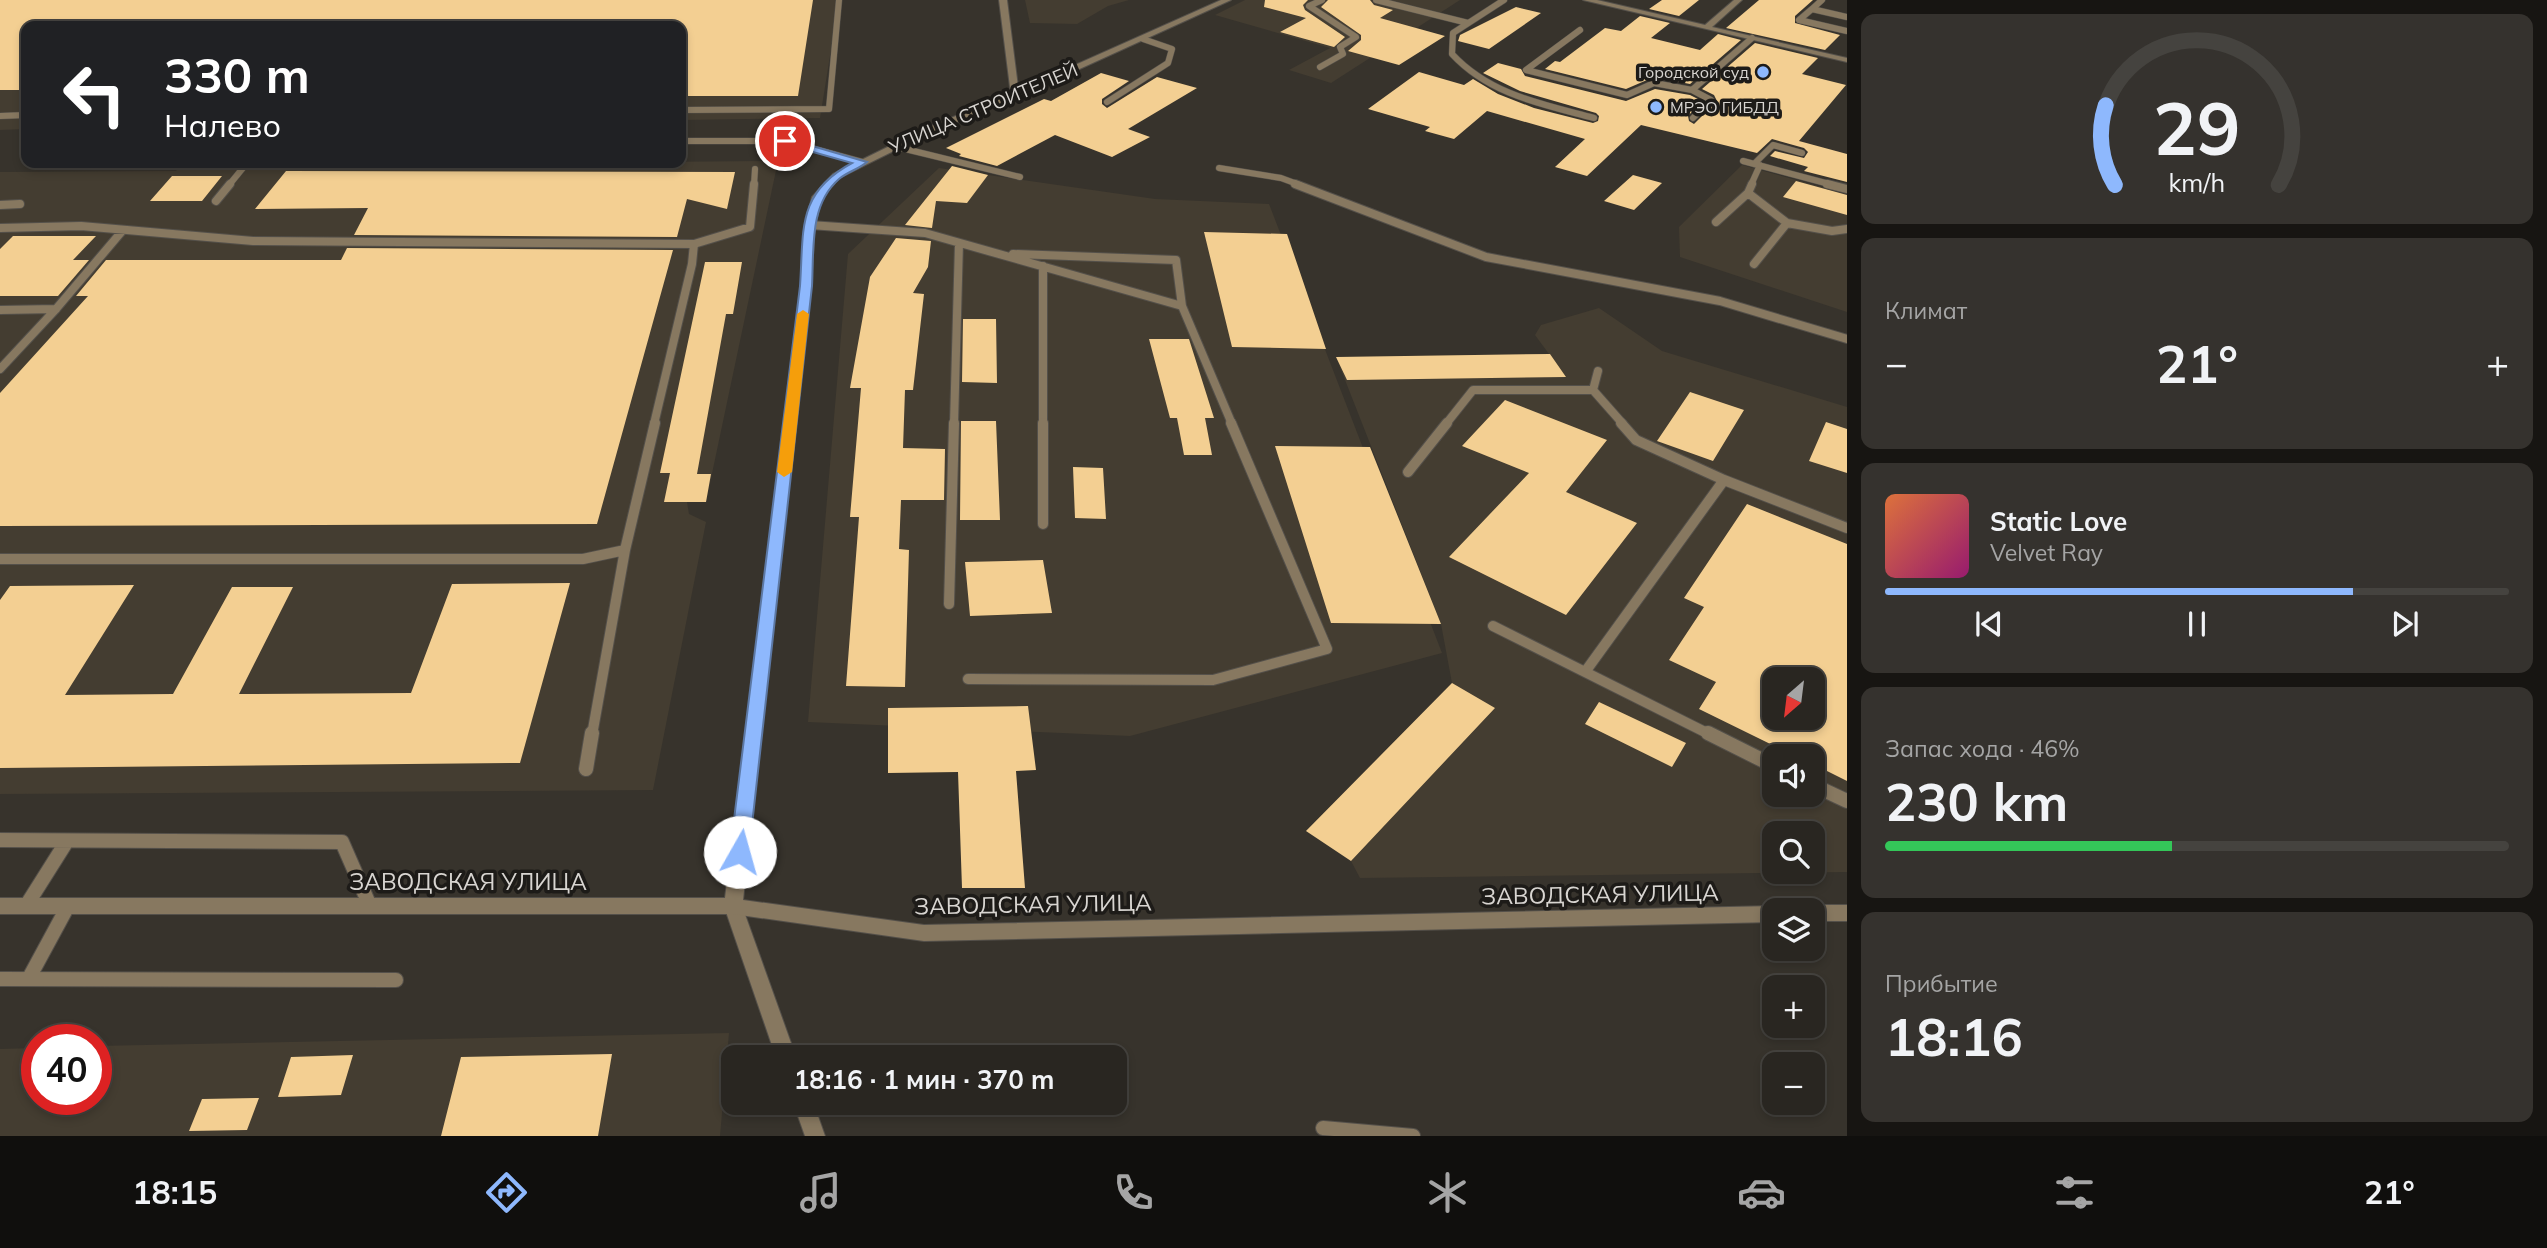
<!DOCTYPE html>
<html lang="ru">
<meta charset="utf-8">
<style>
body{margin:0;font-family:Mulish,sans-serif;background:#35322e;color:#f1f3f6;height:100vh;display:flex;flex-direction:column;font-size:26px;white-space:nowrap}
*{box-sizing:border-box;margin:0}
p{font-size:23px;color:#a5a5a5}
.icon{flex:none;width:38px;height:38px;fill:none;stroke:currentColor;stroke-width:2;stroke-linecap:round;stroke-linejoin:round}
.map{position:relative;flex:1;overflow:hidden}
.panel{display:flex;flex-direction:column;gap:14px;padding:14px;background:#171512;width:700px}
.panel>*{flex:none}
.banner{position:absolute;left:21px;top:21px;width:665px;height:147px;border-radius:14px;box-shadow:0 4px 10px #0003,0 0 0 2px #45433f;background:#202124;color:#fff;overflow:hidden}
.needle{width:46px;rotate:208deg}
.buttons{position:absolute;left:1762px;top:667px;display:grid;gap:14px}
.buttons a{display:grid;place-items:center;width:63px;height:63px;border-radius:14px;background:#292621;box-shadow:0 4px 10px #0003,0 0 0 2px #45433f;font-size:35px}
.speed{position:absolute;left:21px;top:1024px;display:flex;gap:14px;font-size:35px;font-weight:700;text-align:center}
.speed>*{display:grid;place-content:center;width:91px;height:91px;border-radius:50%;background:#292621;box-shadow:0 4px 10px #0003,0 0 0 2px #45433f;line-height:1}
.speed .limit{border:10px solid #d22;background:#fff;color:#111}
.pin{position:absolute;display:grid;place-items:center;width:60px;height:60px;color:#fff;margin:-30px;border:4px solid #fff;border-radius:50%;box-shadow:0 2px 7px #0007}
.me{position:absolute;width:77px;margin:-38px;rotate:7deg;stroke-linejoin:round;filter:drop-shadow(0 0 5px #0008)}
.turn{display:flex;align-items:center;gap:24px;height:147px;padding:0 28px;font-size:32px}
.turn .icon{width:91px;height:91px;stroke-width:2.5}
.turn b{display:block;font-size:49px;line-height:60px}
.big{font-size:52px;font-weight:700;line-height:1.1}
.panel .widget{flex:1;display:flex;flex-direction:column;justify-content:center;gap:10px;min-width:0;padding:0 24px;border-radius:14px;background:#35322e}
.panel .dial{align-items:center;gap:0}
.dial svg{height:182px;overflow:visible;fill:none;stroke:#45433f;stroke-width:7;stroke-linecap:round;text-anchor:middle}
.dial text{fill:#f1f3f6;stroke:none}
.song{display:flex;align-items:center;gap:21px}
.cover{width:84px;height:84px;border-radius:10px;background:linear-gradient(135deg,hsl(20 70% 55%),hsl(320 70% 35%))}
.played{height:7px;border-radius:4px;background:linear-gradient(90deg,#8eb8fd 75%,#45433f 75%)}
.keys{display:flex;justify-content:space-around;direction:ltr}
.heat{display:flex;justify-content:space-between;align-items:center;font-size:38px;direction:ltr}
.charge{height:10px;border-radius:5px;background:linear-gradient(90deg,#34c759 46%,#45433f 0)}
.trip{position:absolute;left:721px;top:1045px;width:406px;height:70px;border-radius:14px;background:#292621;box-shadow:0 4px 10px #0003,0 0 0 2px #45433f;font-weight:700;line-height:70px;text-align:center}
.dock{display:flex;height:112px;justify-content:space-around;align-items:center;background:#100f0d;color:#a5a5a5}
.dock .icon{width:49px;height:49px}
.dock .current{color:#8eb8fd}
.dock b{font-size:32px;color:#f1f3f6}
main{display:flex;flex:1;min-height:0}
.map>svg:first-child{display:block}
</style>
<main>
<div class="map">
<svg width="1847" height="1136" viewBox="0 0 1847 1136">
<rect width="100%" height="100%" fill="#37332c"/>
<!-- built -->
<path fill="#443d31" fill-rule="evenodd" d="M0,0H839L820,118L681,120V26H26V129L0,130Z
M1025,0H1129L1108,6L1077,24L1030,23Z
M1245,0H1460L1331,83L1289,70L1330,48L1215,15Z
M778,161L706,502H687L689,514L706,522L653,790L0,794V172L176,171L180,166Z
M1742,165L1847,194V312L1680,257L1679,227Z
M939,168L1155,199L1269,204L1442,653L1130,736L808,722L848,254Z
M1599,308L1662,351L1847,407V872L1360,878L1351,861L1306,831L1452,683L1441,624L1336,357L1549,354L1535,335L1541,325ZM1774,679H1813V718H1774ZM1774,756H1813V794H1774ZM1774,833H1813V872H1774Z
M729,1033L720,1136H0V1049L37,1048V1099H96V1046Z"/>
<!-- building -->
<path fill="#f3cf92" fill-rule="evenodd" d="M0,0H813L798,96H681V26H26V90H0Z
M1265,0H1308L1303,5L1305,10L1345,37L1334,47L1280,32L1306,18L1264,7Z
M1328,0H1370L1374,5L1393,10L1380,18L1445,36L1399,65L1348,51L1361,40V35L1321,7Z
M1662,0H1699L1679,16L1649,9Z
M1759,0H1813L1795,16V23L1840,35L1825,50L1726,28Z
M1516,7L1541,13L1489,49L1458,41L1460,35Z
M1640,16L1670,23L1651,38L1700,50L1718,34L1741,40L1690,84L1654,77L1626,89L1545,69L1555,61L1560,62L1605,28L1621,31Z
M1755,43L1818,58L1802,74L1846,85L1799,141L1847,154V182L1804,171L1808,167L1770,156L1775,151L1804,158L1808,152L1804,148L1772,139L1757,153L1641,125L1587,176L1555,167L1585,139L1487,111L1454,139L1425,131L1430,127L1368,109L1419,72L1464,85L1473,79L1498,94L1534,108L1593,123L1598,121L1599,116L1596,113L1520,91L1483,73L1498,63L1521,69L1525,76L1626,101L1655,89L1690,95L1702,101L1688,116L1689,121L1694,124L1717,101L1714,95L1702,89Z
M1101,73L1129,81L1102,99V104L1107,108L1157,77L1197,88L1128,129L1150,137L1112,157L1055,135L997,166L959,156L961,154L946,148L1044,99L1051,101Z
M952,166L988,175L967,203L936,201L932,228L905,225Z
M286,171L735,172L727,209L687,199L677,237L354,235L368,208L255,209Z
M1633,175L1662,183L1634,210L1604,201Z
M172,176H222L202,201H150Z
M1796,181L1847,195V215L1783,197Z
M1204,232L1287,234L1326,349L1232,347Z
M13,236H96L73,260H89L58,296H0V249Z
M896,238L931,241L928,267L913,293L924,294L913,390H905L903,448L945,449L944,500H901L899,549L909,550L905,687L846,686L859,517H850L861,388H850L870,277Z
M347,248L673,250L597,524L0,526V393L88,296H76L106,260H341Z
M705,262H742L733,314H726L697,474H711L706,502H664L670,473H660Z
M963,319H996L997,383L962,382Z
M1149,339H1189L1214,418H1205L1212,455H1184L1177,418H1170Z
M1550,354L1566,377L1347,380L1336,357Z
M1690,392L1744,410L1713,461L1657,441Z
M1505,400L1607,440L1566,492L1637,523L1566,615L1449,557L1529,473L1462,446Z
M961,421H996L1000,520H960Z
M1826,422L1847,429V473L1809,461Z
M1275,446L1370,447L1441,624L1331,623Z
M1073,467L1103,468L1106,519L1075,518Z
M1747,504L1847,544V781L1813,764V756H1795L1699,709L1716,682L1669,660L1704,607L1684,598ZM1774,679H1813V718H1774Z
M1043,560L1052,613L970,616L965,562Z
M570,583L520,763L0,768V600L10,586L134,585L65,695L173,694L232,587H293L239,694L411,693L452,584Z
M1452,683L1495,708L1351,861L1306,831Z
M1599,702L1686,743L1672,767L1585,724Z
M1028,706L1036,770L1016,771L1025,888H962L958,772L888,773V708Z
M612,1054L598,1136H441L461,1057Z
M353,1055L341,1095L278,1097L291,1057Z
M259,1098L247,1130L189,1131L202,1099Z"/>
<g fill="none" stroke-linecap="round" stroke-linejoin="round">
<!-- service-far3 casing -->
<g stroke="#54504a" stroke-width="7">
<path id="service-far3" d="M1376,0L1468,23
M1504,0L1453,33L1452,54C1490,95 1542,104 1594,118
M1822,0L1812,9L1847,17
M1812,9L1799,20L1847,31
M1580,30L1526,70L1627,95L1654,83L1692,90L1752,38
M1320,67L1343,54L1340,47L1356,37L1309,6L1322,0
M1692,90L1711,100L1693,118
M1107,102L1168,63L1172,49L1143,39
M681,110L829,109L839,0
M0,116L26,115
M681,141H785L862,162
M893,146L1020,177
M1743,161L1833,185
M1754,164L1773,145L1802,153
M1219,168L1281,178L1300,185
M229,185L247,163
M754,185L755,169
M1751,185L1760,165"/>
</g>
<!-- service-far2 casing -->
<g stroke="#54504a" stroke-width="10">
<path id="service-far2" d="M1295,184L1486,257L1720,301L1847,339
M1752,184L1748,193L1787,223L1754,264
M1827,184L1847,189
M216,201L230,184
M0,205L20,204
M1716,222L1748,193
M1787,223L1832,231L1847,229
M810,225L925,233L1182,306L1232,424
M0,228L81,226L253,241L694,244
M1013,254L1176,260L1182,306
M1043,266V424
M0,310L56,309
M0,369L56,309L123,230
M1598,371L1593,390L1623,424
M654,424L692,264L694,244L750,227L754,184
M954,424L959,243
M1446,424L1473,390H1593"/>
</g>
<!-- service-far1 casing -->
<g stroke="#54504a" stroke-width="12">
<path id="service-far1" d="M1043,423V524
M1621,423L1636,440L1724,480L1847,528
M1408,472L1447,423
M0,559H583L625,550
M949,604L954,423
M1493,626L1711,735
M1585,672L1724,480
M968,679L1213,680L1327,649L1231,423
M592,735L625,550L655,423"/>
</g>
<!-- service casing -->
<g stroke="#54504a" stroke-width="16">
<path id="service" d="M1708,733L1774,766
M586,769L592,733
M1813,785L1847,801
M0,840L342,842L370,906
M26,906L67,841
M29,978L68,906
M0,979L396,980
M1323,1128L1413,1136"/>
</g>
<!-- minor casing -->
<g stroke="#54504a" stroke-width="2">
<path id="minor" d="M999,0H1007L1019,95L1015,98L1011,95Z
M733,898L739,901L742,906L796,1057H776L724,906L727,901Z
M793,1102H813L825,1136H805Z"/>
</g>
<!-- tertiary casing -->
<g stroke="#54504a" stroke-width="2">
<path id="tertiary" d="M1221,0H1231L1018,97L930,133L839,178L822,198L815,225L811,286L743,900L924,925L1774,906L1781,910H1774V922L924,941L733,914H0V898H725L801,286L805,225L812,197L833,174L924,129L1012,93Z
M1583,0H1597L1705,25L1734,0H1742L1712,27L1847,58V62Z
M1813,905H1847V921H1813V910H1805Z"/>
</g>
<!-- service-far3 -->
<use href="#service-far3" stroke="#877860" stroke-width="6"/>
<!-- service-far2 -->
<use href="#service-far2" stroke="#877860" stroke-width="8"/>
<!-- service-far1 -->
<use href="#service-far1" stroke="#877860" stroke-width="10"/>
<!-- service -->
<use href="#service" stroke="#877860" stroke-width="14"/>
<!-- minor -->
<use href="#minor" fill="#877860" fill-rule="evenodd"/>
<!-- tertiary -->
<use href="#tertiary" fill="#877860" fill-rule="evenodd"/>
</g>
<!-- route -->
<path fill="#8eb8fd" stroke="#5c78a4" stroke-width="2" d="M785,138L867,162C859,169 847,172 839,179C809,205 814,249 812,286L749,852L747,858L740,860L733,858L730,852L800,286C804,230 796,193 852,163L781,143V139Z"/>
<!-- slow -->
<path fill="#f59e0b" d="M803,310L809,314L792,472L784,477L777,472L797,314Z"/>
<!-- markers -->
<g fill="#8eb8fd" stroke="#1d1b18" stroke-width="2.5">
<circle cx="1763" cy="72" r="7"/>
<circle cx="1656" cy="107" r="7"/>
</g>
<g text-anchor="middle" dominant-baseline="central" stroke-width="7" stroke-linejoin="round" paint-order="stroke">
<!-- far-poi labels -->
<g font-size="16" fill="#d8d5d1" stroke="#1d1b18" text-anchor="end">
<text x="1749" y="72">Городской суд</text>
<text x="1670" y="107" text-anchor="start">МРЭО ГИБДД</text>
</g>
<!-- street labels -->
<g font-size="19" fill="#d8d5d1" stroke="#1d1b18">
<text transform="translate(983 108) rotate(-23)">УЛИЦА СТРОИТЕЛЕЙ</text>
</g>
<!-- near-street labels -->
<g font-size="23" fill="#d8d5d1" stroke="#1d1b18">
<text x="468" y="881">ЗАВОДСКАЯ УЛИЦА</text>
<text transform="translate(1600 894) rotate(-1)">ЗАВОДСКАЯ УЛИЦА</text>
<text transform="translate(1033 904) rotate(-1)">ЗАВОДСКАЯ УЛИЦА</text>
</g>
</g>
</svg>
<div class="buttons">
<a><svg class="needle" viewBox="-14 -14 28 28"><path d="M0-13l5 13h-10z" fill="#e53935"/><path d="M0 13l5-13h-10z" fill="#a5a5a5"/></svg></a>
<a><svg class="icon" aria-label="sound" viewBox="0 0 24 24"><path d="M4 9h4l5-4v14l-5-4H4zM17 9q2 3 0 6"/></svg></a>
<a><svg class="icon" aria-label="search" viewBox="0 0 24 24"><circle cx="10" cy="10" r="6"/><path d="M15 15l6 6"/></svg></a>
<a><svg class="icon" aria-label="layers" viewBox="0 0 24 24"><path d="M12 4l9 5-9 5-9-5zM3 14l9 5 9-5"/></svg></a>
<a>+</a>
<a>−</a>
</div>
<div class="speed"><div class="limit">40</div></div>
<div class="pin" style="left:785px;top:141px;background:#d93025"><svg class="icon" aria-label="arrive" viewBox="0 0 24 24"><path d="M6 21V4h12l-3 4 3 4H6"/></svg></div>
<svg class="me" style="left:740px;top:852px" viewBox="-20 -20 40 40"><circle r="19" fill="#fff"/><path d="M0-13L10 11 0 6-10 11z" fill="#8eb8fd"/></svg>
<div class="trip">18:16 · 1 мин · 370 m</div>
<div class="banner">
<div class="turn"><svg class="icon" aria-label="left" viewBox="0 0 24 24"><path d="M17 20v-9H6M10 6l-5 5 5 5"/></svg><div><b>330 m</b>Налево</div></div>
</div>
</div>
<section class="panel">
<div class="widget dial"><svg viewBox="0 0 100 80">
<path d="M14 69A42 42 0 1 1 86 69"/>
<path d="M14 69A42 42 0 0 1 10 34" stroke="#8eb8fd"/>
<text x="50" y="56" font-size="32" font-weight="700">29</text>
<text x="50" y="72" font-size="11">km/h</text>
</svg></div>
<div class="widget"><p>Климат</p>
<div class="heat"><a>−</a><b class="big">21°</b><a>+</a></div>
</div>
<div class="widget">
<div class="song"><i class="cover"></i><div><b>Static Love</b><p>Velvet Ray</p></div></div>
<div class="played"></div>
<div class="keys"><svg class="icon" aria-label="previous" viewBox="0 0 24 24"><path d="M18 5L8 12l10 7zM5 5v14"/></svg><svg class="icon" aria-label="pause" viewBox="0 0 24 24"><path d="M8 5v14M16 5v14"/></svg><svg class="icon" aria-label="next" viewBox="0 0 24 24"><path d="M6 5l10 7-10 7zM19 5v14"/></svg></div>
</div>
<div class="widget"><p>Запас хода · 46%</p><b class="big">230 km</b><div class="charge"></div></div>
<div class="widget"><p>Прибытие</p><b class="big">18:16</b></div>
</section>
</main>
<nav class="dock">
<b>18:15</b>
<svg class="icon current" aria-label="directions" viewBox="0 0 24 24"><path d="M12 3l9 9-9 9-9-9zM9 14v-3h6M13 9l2 2-2 2"/></svg>
<svg class="icon" aria-label="music" viewBox="0 0 24 24"><path d="M9 18V5l10-2v13"/><circle cx="6" cy="18" r="3"/><circle cx="16" cy="16" r="3"/></svg>
<svg class="icon" aria-label="phone" viewBox="0 0 24 24"><path d="M5 4h4l2 5-3 2q2 4 5 5l2-3 5 2v4C11 20 4 13 5 4z"/></svg>
<svg class="icon" aria-label="climate" viewBox="0 0 24 24"><path d="M12 3v18M4 7l16 10M4 17L20 7"/></svg>
<svg class="icon" aria-label="car" viewBox="0 0 24 24"><path d="M5 17H2v-5l4-1 3-4h7l3 4 3 1v5h-3M9 17h6M6 11h13"/><circle cx="7" cy="17" r="2"/><circle cx="17" cy="17" r="2"/></svg>
<svg class="icon" aria-label="filters" viewBox="0 0 24 24"><path d="M4 7h16M4 17h16"/><circle cx="9" cy="7" r="2"/><circle cx="15" cy="17" r="2"/></svg>
<b>21°</b>
</nav>
